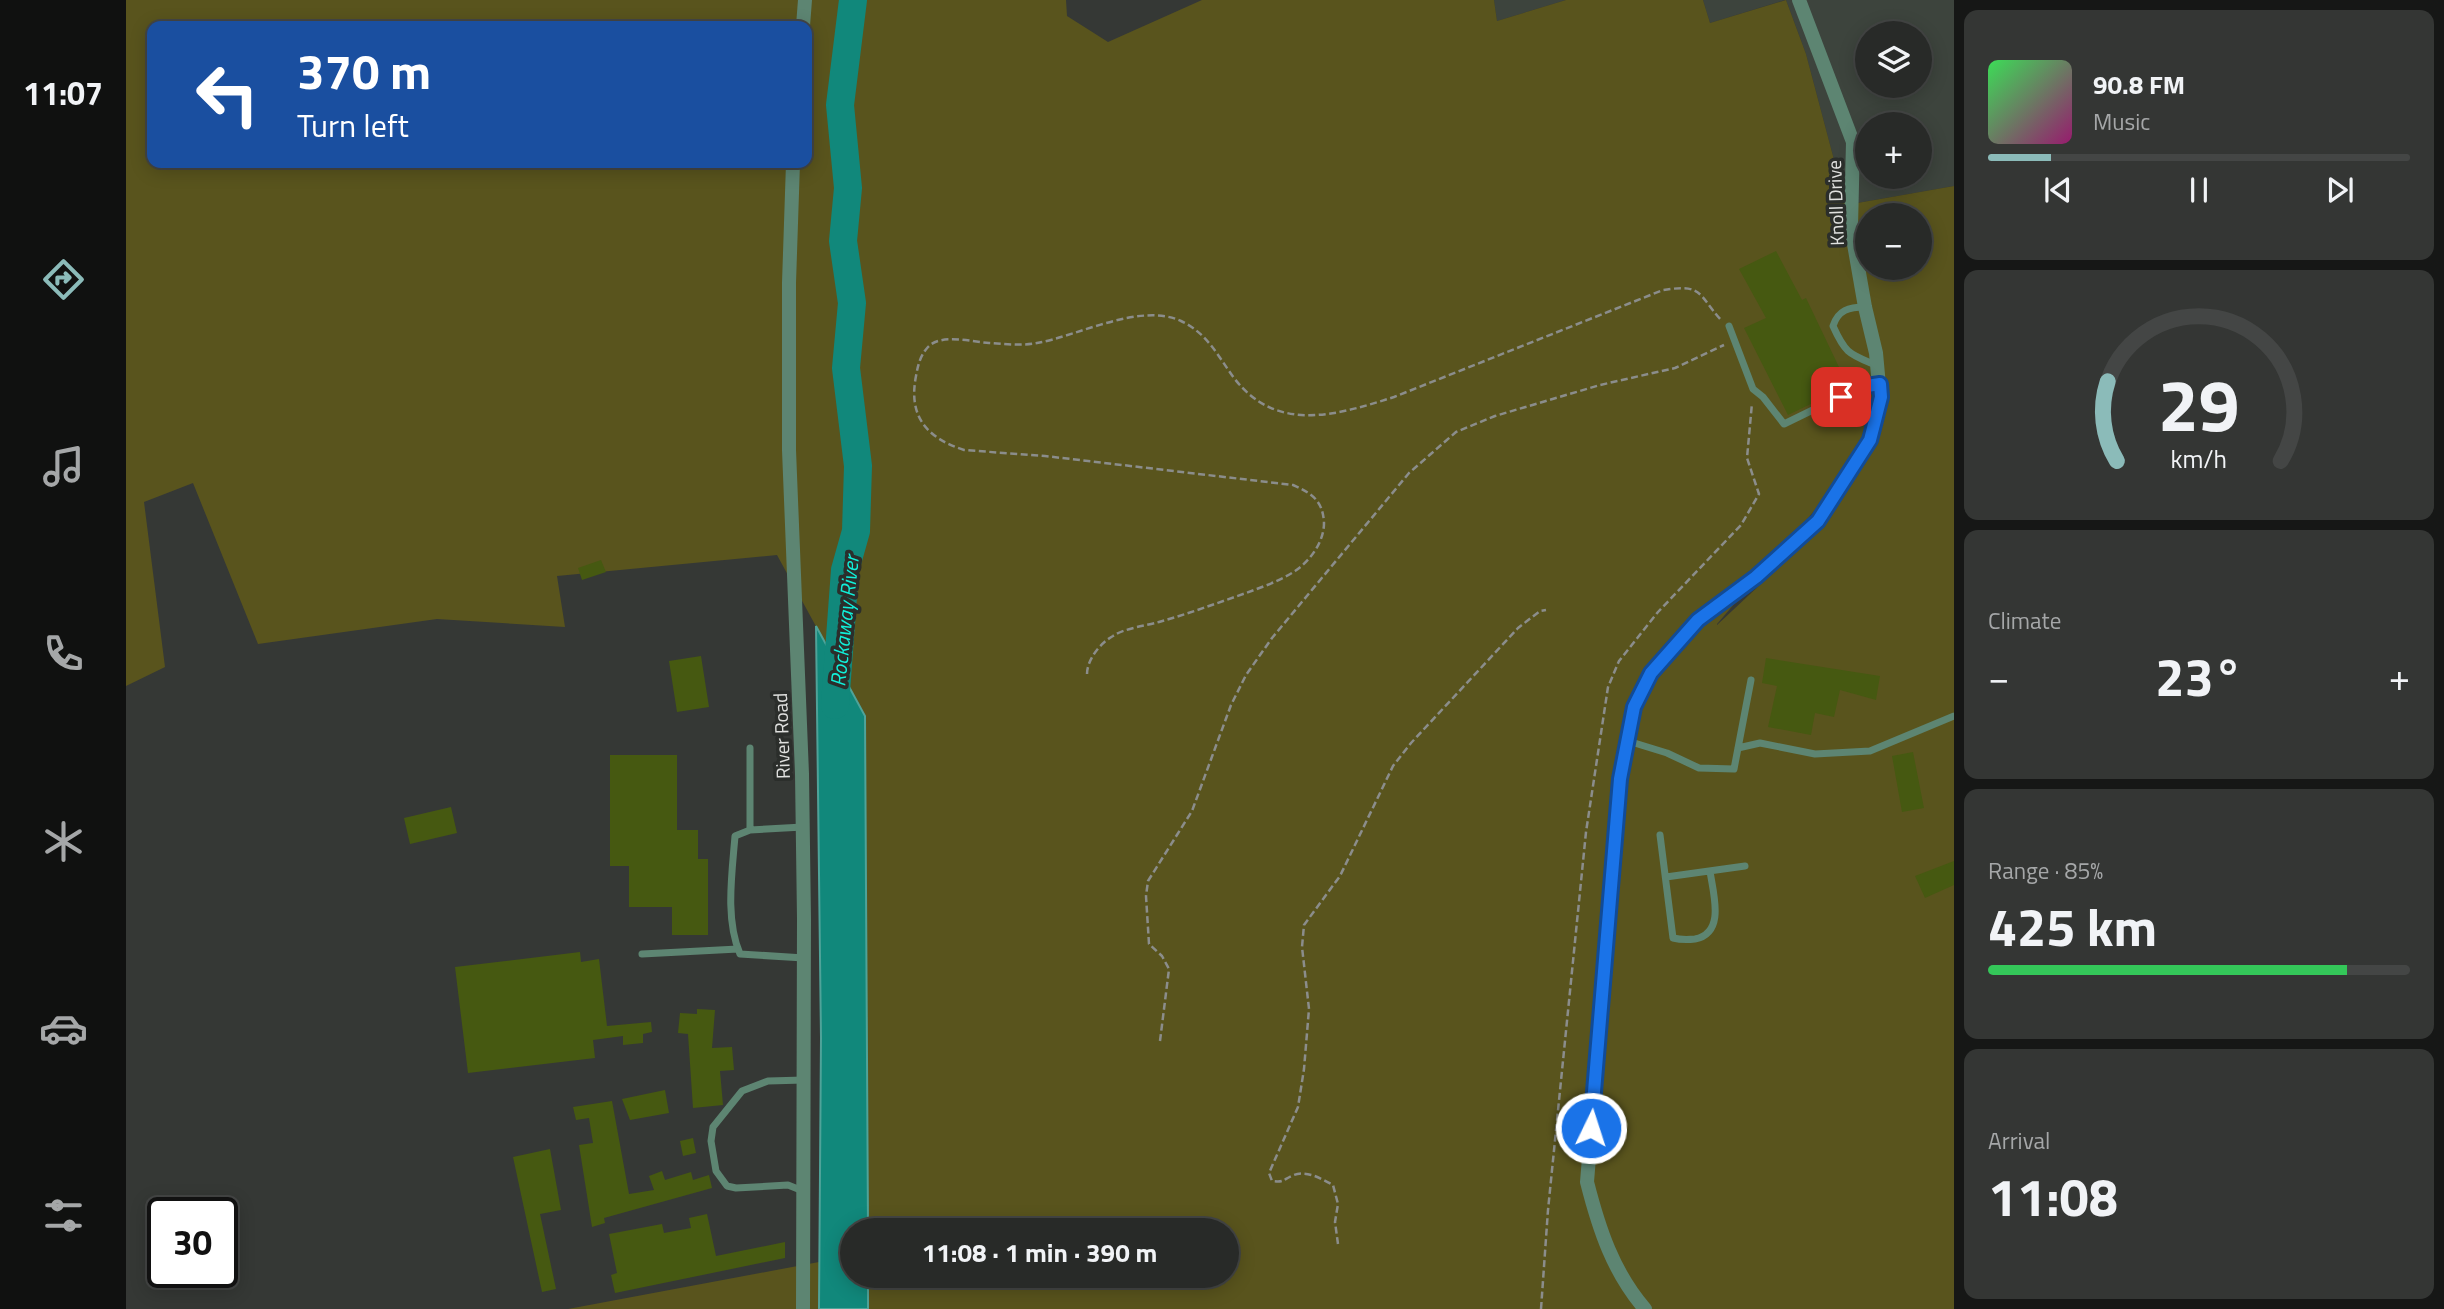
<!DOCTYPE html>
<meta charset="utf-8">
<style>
body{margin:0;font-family:"Titillium Web",sans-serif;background:#343634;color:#f1f3f6;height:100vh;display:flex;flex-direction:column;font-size:26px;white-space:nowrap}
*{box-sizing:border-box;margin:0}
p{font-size:23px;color:#a5a7a8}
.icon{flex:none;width:38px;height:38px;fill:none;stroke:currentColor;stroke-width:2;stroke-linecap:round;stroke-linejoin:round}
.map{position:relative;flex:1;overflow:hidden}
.details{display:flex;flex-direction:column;gap:10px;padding:10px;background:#161716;width:490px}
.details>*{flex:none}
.top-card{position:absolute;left:21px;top:21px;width:665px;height:147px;border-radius:14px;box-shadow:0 4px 18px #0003,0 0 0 2px #444645;background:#1a4fa0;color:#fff;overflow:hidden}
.tools{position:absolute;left:1729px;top:21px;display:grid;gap:14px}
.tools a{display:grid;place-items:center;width:77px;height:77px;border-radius:50%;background:#282a28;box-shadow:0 4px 18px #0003,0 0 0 2px #444645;font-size:35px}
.speed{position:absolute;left:21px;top:1197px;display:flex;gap:14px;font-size:35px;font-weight:700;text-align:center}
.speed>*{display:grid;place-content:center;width:91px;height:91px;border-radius:50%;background:#282a28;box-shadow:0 4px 18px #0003,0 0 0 2px #444645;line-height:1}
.speed .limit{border:4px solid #111;border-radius:10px;background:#fff;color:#111}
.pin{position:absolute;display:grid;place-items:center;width:60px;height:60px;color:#fff;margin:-30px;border-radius:14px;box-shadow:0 4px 10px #0006}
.me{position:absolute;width:77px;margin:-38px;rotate:4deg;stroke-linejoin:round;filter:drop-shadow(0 0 5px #0008)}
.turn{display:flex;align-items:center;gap:24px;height:147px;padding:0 35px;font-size:32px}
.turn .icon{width:91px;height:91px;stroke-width:2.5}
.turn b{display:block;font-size:49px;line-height:60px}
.big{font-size:52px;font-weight:700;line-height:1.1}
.details .widget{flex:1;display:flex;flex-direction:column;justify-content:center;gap:10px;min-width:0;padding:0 24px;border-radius:14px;background:#343634}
.details .dial{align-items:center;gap:0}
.dial svg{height:182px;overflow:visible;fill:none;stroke:#444645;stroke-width:7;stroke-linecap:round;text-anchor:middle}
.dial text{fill:#f1f3f6;stroke:none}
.song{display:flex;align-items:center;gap:21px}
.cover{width:84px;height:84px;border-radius:10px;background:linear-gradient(135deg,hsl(130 70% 55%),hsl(320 70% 35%))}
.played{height:7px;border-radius:4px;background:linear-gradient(90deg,#8bbbb9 15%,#444645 15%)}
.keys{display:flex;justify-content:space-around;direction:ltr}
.heat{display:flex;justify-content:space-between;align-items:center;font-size:38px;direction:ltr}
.charge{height:10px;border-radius:5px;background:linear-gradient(90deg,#34c759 85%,#444645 0)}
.trip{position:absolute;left:714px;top:1218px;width:399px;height:70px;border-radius:35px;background:#282a28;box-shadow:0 4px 18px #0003,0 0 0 2px #444645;font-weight:700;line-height:70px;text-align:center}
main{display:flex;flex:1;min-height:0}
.dock{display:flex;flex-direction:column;width:126px;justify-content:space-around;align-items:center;background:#101110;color:#a5a7a8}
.dock .icon{width:49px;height:49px}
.dock .active{color:#8bbbb9}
.dock b{font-size:32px;color:#f1f3f6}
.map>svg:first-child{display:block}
</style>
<main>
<nav class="dock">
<b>11:07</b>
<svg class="icon active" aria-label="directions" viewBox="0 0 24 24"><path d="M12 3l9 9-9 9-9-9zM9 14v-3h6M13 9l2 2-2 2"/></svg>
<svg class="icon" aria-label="music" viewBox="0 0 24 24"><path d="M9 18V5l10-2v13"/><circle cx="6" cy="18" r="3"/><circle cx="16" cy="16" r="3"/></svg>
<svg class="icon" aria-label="phone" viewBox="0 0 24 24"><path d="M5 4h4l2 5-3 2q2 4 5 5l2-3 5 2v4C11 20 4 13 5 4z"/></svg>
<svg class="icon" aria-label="climate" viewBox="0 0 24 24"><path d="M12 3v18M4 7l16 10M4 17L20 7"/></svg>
<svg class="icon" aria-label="car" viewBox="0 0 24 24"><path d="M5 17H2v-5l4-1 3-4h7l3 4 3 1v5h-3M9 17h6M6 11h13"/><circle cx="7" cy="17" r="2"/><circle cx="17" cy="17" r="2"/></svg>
<svg class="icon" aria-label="filters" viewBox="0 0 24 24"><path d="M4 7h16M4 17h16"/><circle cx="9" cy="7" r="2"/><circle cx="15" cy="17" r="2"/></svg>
</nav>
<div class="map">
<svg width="1828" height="1309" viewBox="0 0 1828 1309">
<rect width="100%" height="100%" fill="#353835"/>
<!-- built -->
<path fill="#3d443d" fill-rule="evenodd" d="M1368,0H1440L1371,21Z
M1577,0H1659L1584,23Z
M1660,0H1828V186L1720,205L1680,54ZM1741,33H1794V86H1741ZM1741,124H1794V177H1741Z"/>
<!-- green -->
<path fill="#59541d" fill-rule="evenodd" d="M0,0H940L941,16L982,42L1076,0H1368L1371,21L1440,0H1577L1584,23L1660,0L1680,54L1720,205L1828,186V1309H742V1276H1101V1230H742L739,716L651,555L431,576L439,627L311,619L132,644L67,483L18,502L39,667L0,686ZM26,26H681V163H26ZM1741,215H1794V268H1741ZM1726,467L1698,525L1591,625V624Z
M693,1262V1309H442Z"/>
<!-- water -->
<path fill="#11887b" stroke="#4fa399" stroke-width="2" d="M690,626L739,716L742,1230H726V1276H742V1309H693L695,1038Z"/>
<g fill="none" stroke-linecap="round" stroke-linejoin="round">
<!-- river -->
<path stroke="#11887b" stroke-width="28" d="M709,705L719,570L730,531L732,466L720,368L726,303L717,241L722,188L714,105L727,0"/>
</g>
<!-- building -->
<path fill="#465911" d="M1650,251L1676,300L1680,298L1722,386L1662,415L1618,328L1640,318L1613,269Z
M475,560L480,572L456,580L452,568Z
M575,656L583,707L551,712L543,661Z
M1640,658L1754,676L1750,700L1714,690L1708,717L1689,713L1685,735L1642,727L1651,686L1636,683Z
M1787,752L1798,808L1776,812L1766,756Z
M484,755H551V830H572V859H582V935H546V907H503V866H484Z
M325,807L331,833L284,844L278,818Z
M1828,861V885L1799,898L1789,876Z
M454,952L455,962L473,959L481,1026L525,1022L526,1032L517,1034V1043L497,1045V1036L467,1040L469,1058L342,1073L329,967Z
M571,1009L589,1010L586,1048L606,1047L608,1070L594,1071L597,1105L567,1108L562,1034L552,1033L554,1013L571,1014Z
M539,1090L543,1113L504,1120L496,1099Z
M486,1101L503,1194L528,1190L523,1176L536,1171L539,1180L565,1172L567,1180L583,1175L586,1188L478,1218L479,1223L466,1227L453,1145L467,1143L463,1118L450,1120L447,1107Z
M567,1138L570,1153L557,1156L554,1141Z
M424,1149L435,1210L414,1214L430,1289L416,1292L387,1157Z
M581,1214L590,1256L659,1242V1258L489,1293L485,1275L491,1273L483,1234L536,1224L538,1233L565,1228L563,1218Z"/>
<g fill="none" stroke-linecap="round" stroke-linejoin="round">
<!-- path -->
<path stroke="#8b8d8b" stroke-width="2.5" stroke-dasharray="7 3.5" stroke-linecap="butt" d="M961,674C961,660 974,643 987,636C999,628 1019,626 1033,622C1062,614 1091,603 1120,593C1136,587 1154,581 1169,571C1184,561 1198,542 1198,523C1197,500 1185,493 1167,485L919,456L838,450C801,438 782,417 790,376C792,365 794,356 802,347C815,333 846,342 863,343C879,344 895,346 911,343C952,336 1014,302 1055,321C1081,333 1092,356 1108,378C1151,434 1211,415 1268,397L1537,290C1577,284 1571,293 1595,320
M1034,1041L1043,969L1036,956L1023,944L1020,896L1022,881L1066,811L1105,705L1120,675L1146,638L1283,473L1330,432L1369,416L1474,385L1549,368L1598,345
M1212,1244L1209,1222L1212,1204L1207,1185C1196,1179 1181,1170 1168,1175C1157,1179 1159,1183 1146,1181L1143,1173L1172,1107L1178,1069L1183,1009L1176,947L1178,925L1214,876L1267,766L1285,743L1392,628L1414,611L1420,610
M1415,1309L1422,1210L1460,832L1482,687L1493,661L1532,612L1615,525L1633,494L1621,458L1626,403"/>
<!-- service -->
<path stroke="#5d8572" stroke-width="7" d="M1739,307C1723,307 1712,310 1707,326C1720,355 1724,354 1752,366
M1603,326L1627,389L1637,397L1658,424L1734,387L1753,385
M1502,741L1541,753L1573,768L1608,769L1625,680
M1612,748L1634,743L1689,754L1744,751L1828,716
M677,827L624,830L609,836C606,874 599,919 614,954L678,958
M624,830V748
M1534,835L1547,938C1555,940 1560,940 1569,939C1600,933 1587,893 1584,871
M1540,877L1619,866
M516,954L612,949
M677,1191L662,1185L610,1188L601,1186L590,1171L585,1141L587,1127L616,1091L642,1081L678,1080"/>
<!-- minor -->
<path stroke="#5d8572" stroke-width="14" d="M1519,1309C1487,1272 1473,1229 1461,1182L1494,779L1509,707L1525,673L1572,620L1630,577L1692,521L1744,440L1754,397L1750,353L1739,307L1725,227L1727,142L1673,0"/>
<!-- tertiary -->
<path stroke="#5d8572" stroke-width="14" d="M677,26L679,0
M667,163L663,283V450L676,774L678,919L677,1309"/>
</g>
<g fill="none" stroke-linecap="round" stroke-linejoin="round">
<!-- route casing -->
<g stroke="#114b97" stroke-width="18">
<path id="route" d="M1465,1128L1494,779L1508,707L1525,673L1572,620L1630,577L1692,521L1744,440L1755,397L1754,384L1734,387L1715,397"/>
</g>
<!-- route -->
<use href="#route" stroke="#1a73e8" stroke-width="12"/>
</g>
<g text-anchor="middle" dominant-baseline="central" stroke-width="7" stroke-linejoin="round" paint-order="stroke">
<!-- street labels -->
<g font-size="19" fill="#e0e1df" stroke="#2b2e2b">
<text transform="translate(1709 203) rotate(-92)">Knoll Drive</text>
<text transform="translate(655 736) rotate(-92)">River Road</text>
</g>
<!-- water labels -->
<g font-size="21" font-style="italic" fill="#11f0da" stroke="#2b2e2b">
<text transform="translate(718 621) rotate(-84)">Rockaway River</text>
</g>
</g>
</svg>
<div class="tools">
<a><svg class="icon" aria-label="layers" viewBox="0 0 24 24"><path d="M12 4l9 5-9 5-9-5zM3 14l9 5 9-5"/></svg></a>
<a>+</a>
<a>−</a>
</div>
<div class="speed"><div class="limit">30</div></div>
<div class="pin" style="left:1715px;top:397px;background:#d93025"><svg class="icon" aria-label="arrive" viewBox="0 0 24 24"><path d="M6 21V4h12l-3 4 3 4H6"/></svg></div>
<svg class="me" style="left:1465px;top:1128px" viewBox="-20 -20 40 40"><circle r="17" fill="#1a73e8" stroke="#fff" stroke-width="3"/><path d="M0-11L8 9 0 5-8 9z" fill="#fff"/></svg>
<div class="trip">11:08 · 1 min · 390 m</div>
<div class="top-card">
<div class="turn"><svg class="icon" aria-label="left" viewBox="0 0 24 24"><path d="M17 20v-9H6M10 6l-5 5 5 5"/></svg><div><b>370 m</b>Turn left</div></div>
</div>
</div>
<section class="details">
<div class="widget">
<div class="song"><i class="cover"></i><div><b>90.8 FM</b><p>Music</p></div></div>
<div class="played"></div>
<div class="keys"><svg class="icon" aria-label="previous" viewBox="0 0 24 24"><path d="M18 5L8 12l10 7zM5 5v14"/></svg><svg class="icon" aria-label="pause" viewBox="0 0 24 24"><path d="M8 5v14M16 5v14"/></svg><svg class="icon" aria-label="next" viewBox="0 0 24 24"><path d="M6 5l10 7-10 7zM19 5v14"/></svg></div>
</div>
<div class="widget dial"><svg viewBox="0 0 100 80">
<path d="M14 69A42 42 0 1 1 86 69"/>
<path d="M14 69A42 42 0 0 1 10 34" stroke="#8bbbb9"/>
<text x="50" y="56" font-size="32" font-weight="700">29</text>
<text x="50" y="72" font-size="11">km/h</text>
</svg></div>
<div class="widget"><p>Climate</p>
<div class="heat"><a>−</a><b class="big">23°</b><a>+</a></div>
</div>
<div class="widget"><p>Range · 85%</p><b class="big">425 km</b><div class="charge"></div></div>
<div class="widget"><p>Arrival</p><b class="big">11:08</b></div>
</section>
</main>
